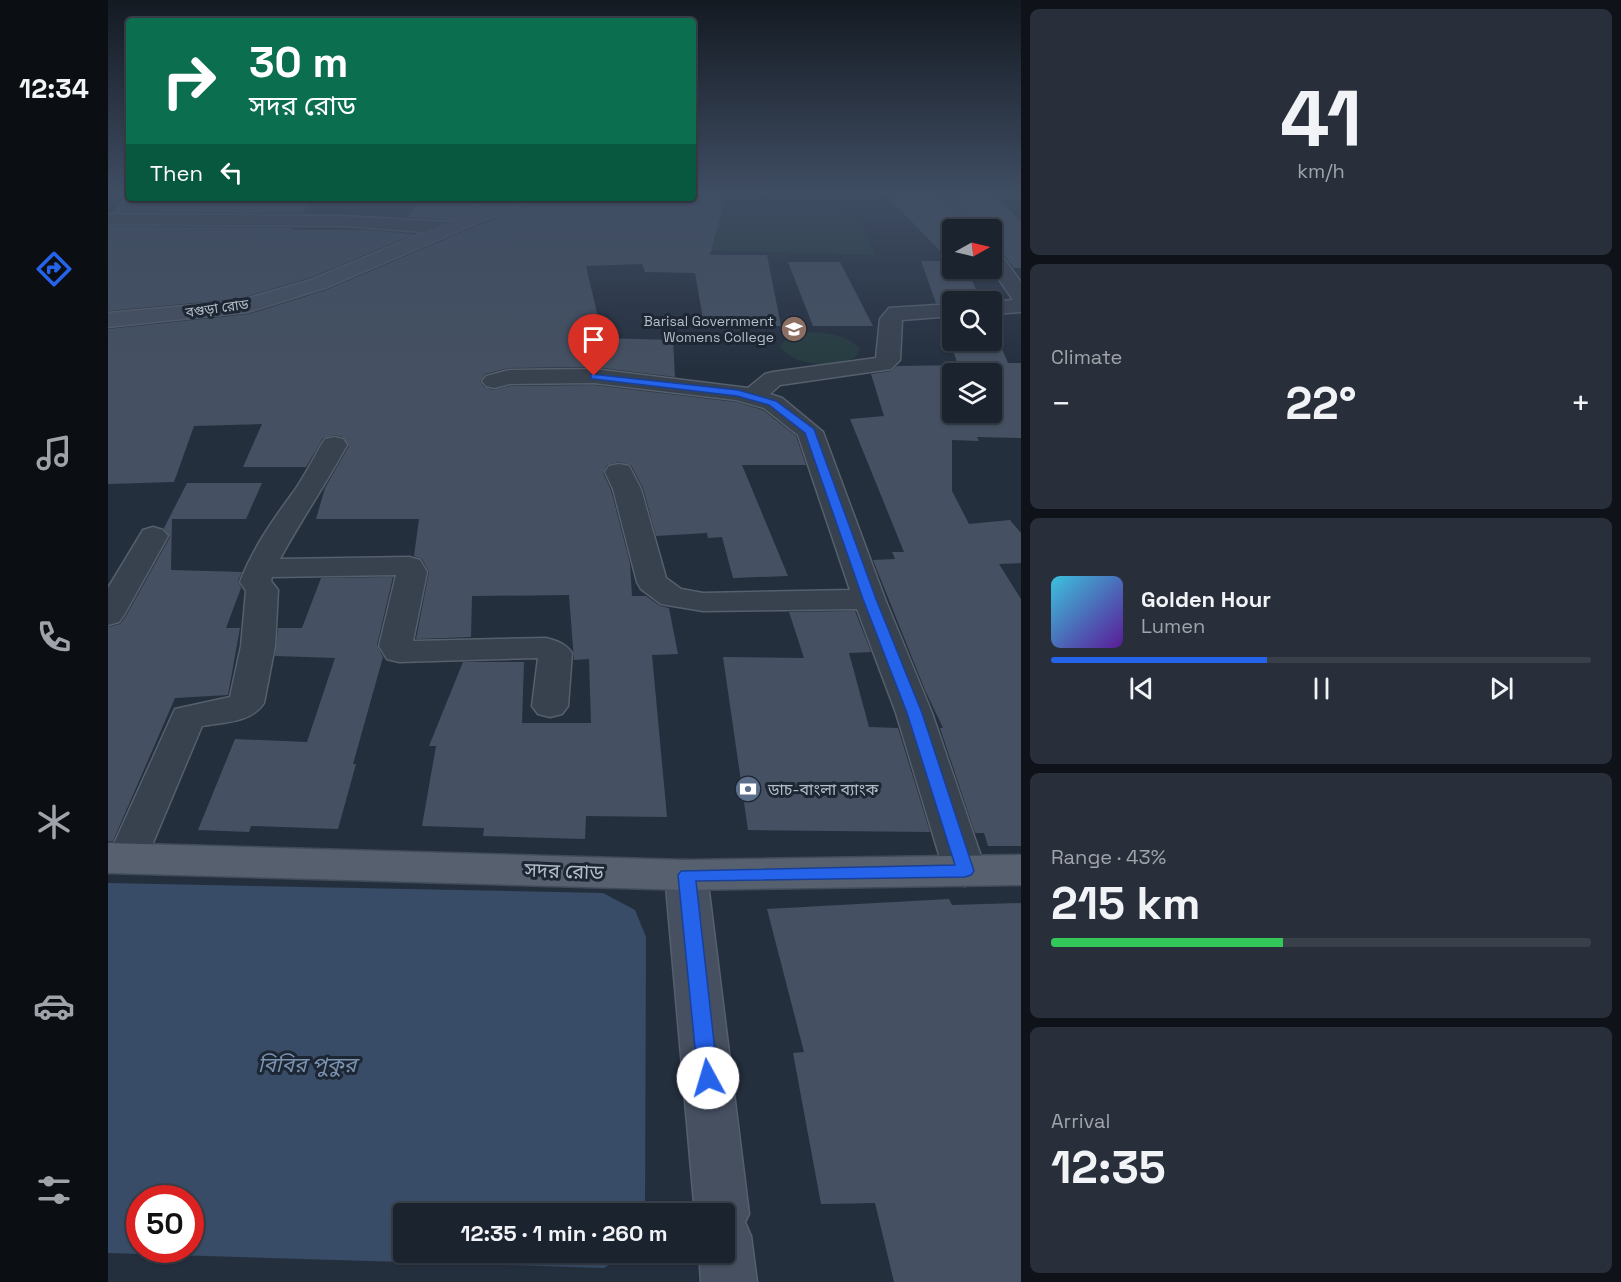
<!DOCTYPE html>
<meta charset="utf-8">
<style>
body{margin:0;font-family:"Space Grotesk","Noto Sans Bengali",sans-serif;background:#282f3a;color:#f1f3f6;height:100vh;display:flex;flex-direction:column;font-size:22px;white-space:nowrap}
*{box-sizing:border-box;margin:0}
p{font-size:20px;color:#a0a4aa}
.icon{flex:none;width:33px;height:33px;fill:none;stroke:currentColor;stroke-width:2;stroke-linecap:round;stroke-linejoin:round}
.map{position:relative;flex:1;overflow:hidden}
.panel{display:flex;flex-direction:column;gap:9px;padding:9px;background:#0f1319;width:600px}
.panel>*{flex:none}
.top-card{position:absolute;left:18px;top:18px;width:570px;height:183px;border-radius:6px;box-shadow:0 2px 4px #0004,0 0 0 2px #39404a;background:#0b6e4f;color:#fff;overflow:hidden}
.needle{width:39px;rotate:82deg}
.buttons{position:absolute;left:834px;top:219px;display:grid;gap:12px}
.buttons a{display:grid;place-items:center;width:60px;height:60px;border-radius:6px;background:#1b232e;box-shadow:0 2px 4px #0004,0 0 0 2px #39404a;font-size:30px}
.speed{position:absolute;left:18px;top:1185px;display:flex;gap:12px;font-size:30px;font-weight:700;text-align:center}
.speed>*{display:grid;place-content:center;width:78px;height:78px;border-radius:50%;background:#1b232e;box-shadow:0 2px 4px #0004,0 0 0 2px #39404a;line-height:1}
.speed .limit{border:9px solid #d22;background:#fff;color:#111}
.pin{position:absolute;display:grid;place-items:center;width:51px;height:51px;color:#fff;margin:-62px -26px;border-radius:50% 50% 50% 0;rotate:-45deg;box-shadow:0 0 6px #0007}
.pin .icon{rotate:45deg}
.me{position:absolute;width:66px;margin:-33px;rotate:354deg;stroke-linejoin:round;filter:drop-shadow(0 0 4px #0008)}
.turn{display:flex;align-items:center;gap:21px;height:126px;padding:0 24px;font-size:27px}
.turn .icon{width:78px;height:78px;stroke-width:2.5}
.turn b{display:block;font-size:42px;line-height:51px}
.then{display:flex;align-items:center;height:57px;padding:0 24px;background:#0003;gap:12px;font-size:22px}
.big{font-size:45px;font-weight:700;line-height:1.1}
.panel .widget{flex:1;display:flex;flex-direction:column;justify-content:center;gap:9px;min-width:0;padding:0 21px;border-radius:9px;background:#282f3a}
.panel .dial{align-items:center;gap:0}
.dial b{font-size:78px;line-height:1}
.song{display:flex;align-items:center;gap:18px}
.cover{width:72px;height:72px;border-radius:9px;background:linear-gradient(135deg,hsl(190 70% 55%),hsl(270 70% 35%))}
.played{height:6px;border-radius:3px;background:linear-gradient(90deg,#2563eb 40%,#39404a 40%)}
.keys{display:flex;justify-content:space-around;direction:ltr}
.heat{display:flex;justify-content:space-between;align-items:center;font-size:33px;direction:ltr}
.charge{height:9px;border-radius:4px;background:linear-gradient(90deg,#34c759 43%,#39404a 0)}
.trip{position:absolute;left:285px;top:1203px;width:342px;height:60px;border-radius:6px;background:#1b232e;box-shadow:0 2px 4px #0004,0 0 0 2px #39404a;font-weight:700;line-height:60px;text-align:center}
main{display:flex;flex:1;min-height:0}
.tab-bar{display:flex;flex-direction:column;width:108px;justify-content:space-around;align-items:center;background:#0b0e12;color:#a0a4aa}
.tab-bar .icon{width:42px;height:42px}
.tab-bar .selected{color:#2563eb}
.tab-bar b{font-size:27px;color:#f1f3f6}
.map>svg:first-child{display:block}
</style>
<main>
<nav class="tab-bar">
<b>12:34</b>
<svg class="icon selected" aria-label="directions" viewBox="0 0 24 24"><path d="M12 3l9 9-9 9-9-9zM9 14v-3h6M13 9l2 2-2 2"/></svg>
<svg class="icon" aria-label="music" viewBox="0 0 24 24"><path d="M9 18V5l10-2v13"/><circle cx="6" cy="18" r="3"/><circle cx="16" cy="16" r="3"/></svg>
<svg class="icon" aria-label="phone" viewBox="0 0 24 24"><path d="M5 4h4l2 5-3 2q2 4 5 5l2-3 5 2v4C11 20 4 13 5 4z"/></svg>
<svg class="icon" aria-label="climate" viewBox="0 0 24 24"><path d="M12 3v18M4 7l16 10M4 17L20 7"/></svg>
<svg class="icon" aria-label="car" viewBox="0 0 24 24"><path d="M5 17H2v-5l4-1 3-4h7l3 4 3 1v5h-3M9 17h6M6 11h13"/><circle cx="7" cy="17" r="2"/><circle cx="17" cy="17" r="2"/></svg>
<svg class="icon" aria-label="filters" viewBox="0 0 24 24"><path d="M4 7h16M4 17h16"/><circle cx="9" cy="7" r="2"/><circle cx="15" cy="17" r="2"/></svg>
</nav>
<div class="map">
<svg width="913" height="1282" viewBox="0 0 913 1282">
<rect width="100%" height="100%" fill="#242f3e"/>
<!-- green -->
<path fill="#263c3f" d="M700,209L737,213L754,220L767,255L589,250L591,214Z
M708,332C725,334 740,336 752,349L748,357C724,368 690,368 672,347C680,333 694,333 708,332Z"/>
<!-- water -->
<path fill="#394c67" fill-rule="evenodd" d="M0,883L495,893L527,910L538,937L537,1213L296,1214V1252L519,1254L496,1268L0,1253ZM32,1198H82V1250H32Z"/>
<!-- building -->
<path fill="#455162" fill-rule="evenodd" d="M586,191H619L602,255H659L673,326H623L620,320L595,319L587,273L537,272L534,264L478,266L495,338L565,340L567,377L486,367L401,368L377,374L372,381L376,387L385,390L402,386L486,385L628,402L655,410L688,436L698,465H634L680,576L625,578L614,537L600,538L599,533L548,536L535,488L523,465L511,462L499,465L495,473L503,490L522,563L524,596H538L552,606L561,608L570,654L544,655L559,817L478,816L477,839L375,836L376,828L314,826L328,746H321L355,662H416L414,723H483L481,659L466,660L461,595L364,596L363,637L308,639L321,572L314,559L306,556L311,519H208L217,488L241,446L235,437L226,435L215,438L198,467H135L154,424L86,426L66,482L0,484V329L141,314L218,290L420,204L424,198H585Z
M774,191H823L852,230H844V268H859L873,302L828,303L813,261H842Z
M846,191H880L913,221V268H906L893,251L884,248V230H876Z
M56,198H203L194,213L4,212L14,200Z
M314,198H392L341,220L299,217Z
M0,226L186,228L184,230H258L307,234L202,278L130,299L0,311Z
M680,262H732L765,326H705Z
M844,318V340H884V326L900,363H913V438L869,437L871,441L844,440V491L861,524L902,520L913,533V563L891,564L913,599V846H880L876,833H867L832,728H835L817,690L765,560L787,559L784,552H796L742,419L776,416L763,374L783,371L789,366L850,365L834,319ZM844,374H884V412H844Z
M79,483H154L138,519H64L63,570L134,572L130,581L133,588L118,628H132L120,695L67,698L5,841H0V627L12,624L18,616L62,537L56,528Z
M285,577L269,645L275,657L245,764H248L230,829L143,826L141,832L90,830L127,739L199,742L227,658L167,656L170,628H194L213,578Z
M747,611L763,652L741,653L761,727L790,728L822,832L640,830L615,657L696,658L681,612Z
M841,899L844,905L913,903V1282H786L767,1203L713,1204L685,1053L696,1052L659,909Z"/>
<g fill="none" stroke-linecap="round" stroke-linejoin="round">
<!-- minor casing -->
<g stroke="#565f6c" stroke-width="3">
<path id="minor" d="M825,191H843L874,230H855Z
M0,214L236,216L341,222L348,224L350,228L348,232L341,234L236,226L0,224Z
M884,250L891,252L913,282V312L884,314V302L905,300L883,268Z
M844,304V316L794,320L792,360L783,369L672,385L662,394L674,398L715,432L777,599L824,713L878,871L872,882L857,886L842,882L836,871L788,713L749,609L595,611L553,604L533,589L529,582L505,489L497,472L501,466L511,464L521,466L533,489L558,578L573,589L595,593L742,590L690,435L656,408L628,400L486,383L402,384L386,388L378,386L374,381L378,376L401,370L486,369L640,388L657,374L665,372L768,358L772,319L781,308Z
M226,437L235,439L239,445C218,484 193,520 172,559L301,557L312,560L319,572L305,641L438,638C449,641 457,643 464,653L460,706L454,714L442,717L430,714L424,706L430,658L291,662L279,659L271,646L288,575L164,577L163,581L170,590L167,646L156,703C143,723 115,722 94,726L34,869L20,873L6,869L0,857L67,709L122,697L133,646L138,591L132,582C144,550 164,521 184,494C195,479 204,461 213,445L217,439Z
M45,527L55,530L60,536L16,615L11,622L0,625V588L35,530Z"/>
</g>
<!-- secondary casing -->
<g stroke="#565f6c" stroke-width="3">
<path id="secondary" d="M398,198H422L419,202L217,288L140,312L0,327V313L130,301L203,280Z
M578,860L593,864L599,875L641,1214L637,1222L643,1236L649,1282H593L591,1252H616V1214H587L557,875L563,864Z"/>
</g>
<!-- primary casing -->
<g stroke="#414a57" stroke-width="3">
<path id="primary" d="M0,843L578,860L913,855V885L578,890L0,873Z"/>
</g>
<!-- minor -->
<use href="#minor" fill="#38414e" fill-rule="evenodd"/>
<!-- secondary -->
<use href="#secondary" fill="#465061" fill-rule="evenodd"/>
<!-- primary -->
<use href="#primary" fill="#56606e" fill-rule="evenodd"/>
</g>
<!-- sky -->
<linearGradient id="sky" x2="0" y2="1"><stop stop-color="#141a22"/><stop offset="0.52" stop-color="#3f4d63"/><stop offset="1" stop-color="#3f4d63" stop-opacity="0"/></linearGradient>
<rect width="913" height="370" fill="url(#sky)"/>
<!-- route -->
<path fill="#2563eb" stroke="#184099" stroke-width="1.5" d="M483,374L630,390L668,401L706,429L768,599L814,713L866,871L863,875L857,877L588,881L610,1078L607,1084L600,1087L593,1084L590,1078L570,875L573,871L847,865L799,713L755,599L697,433L661,405L629,396L486,379H483Z"/>
<!-- icons -->
<defs>
<g id="school-disc" transform="scale(1.35)"><circle r="9.5" fill="#8d6e63" stroke="#1d2633"/><path d="M0-5L7-2L0 1L-7-2ZM-4 1L0 2.5L4 1V4Q0 6-4 4Z" fill="#fff"/></g>
<g id="bank-disc" transform="scale(1.35)"><circle r="9.5" fill="#5c6f8a" stroke="#1d2633"/><path d="M-6-4H6V4H-6ZM0-2.3a2.3 2.3 0 1 0 0 4.6a2.3 2.3 0 1 0 0-4.6Z" fill="#fff"/></g>
</defs>
<g fill-rule="evenodd">
<use href="#school-disc" x="686" y="329"/>
<use href="#bank-disc" x="640" y="789"/>
</g>
<g text-anchor="middle" dominant-baseline="central" stroke-width="6" stroke-linejoin="round" paint-order="stroke">
<!-- far-street labels -->
<g font-size="14" fill="#b4bcc9" stroke="#1d2633">
<text transform="translate(109 308) rotate(-8)">বগুড়া রোড</text>
</g>
<!-- far-poi labels -->
<g font-size="14" fill="#b4bcc9" stroke="#1d2633" text-anchor="end">
<text x="666" y="321">Barisal Government<tspan x="666" dy="16">Womens College</tspan></text>
</g>
<!-- poi labels -->
<g font-size="16" fill="#b4bcc9" stroke="#1d2633" text-anchor="start">
<text x="660" y="789">ডাচ-বাংলা ব্যাংক</text>
</g>
<!-- near-street labels -->
<g font-size="20" fill="#b4bcc9" stroke="#1d2633">
<text transform="translate(456 871) rotate(2)">সদর রোড</text>
</g>
<!-- near-water labels -->
<g font-size="21" font-style="italic" fill="#7c92b1" stroke="#1d2633">
<text x="199" y="1064">বিবির পুকুর</text>
</g>
</g>
</svg>
<div class="buttons">
<a><svg class="needle" viewBox="-14 -14 28 28"><path d="M0-13l5 13h-10z" fill="#e53935"/><path d="M0 13l5-13h-10z" fill="#a0a4aa"/></svg></a>
<a><svg class="icon" aria-label="search" viewBox="0 0 24 24"><circle cx="10" cy="10" r="6"/><path d="M15 15l6 6"/></svg></a>
<a><svg class="icon" aria-label="layers" viewBox="0 0 24 24"><path d="M12 4l9 5-9 5-9-5zM3 14l9 5 9-5"/></svg></a>
</div>
<div class="speed"><div class="limit">50</div></div>
<div class="pin" style="left:486px;top:376px;background:#d93025"><svg class="icon" aria-label="arrive" viewBox="0 0 24 24"><path d="M6 21V4h12l-3 4 3 4H6"/></svg></div>
<svg class="me" style="left:600px;top:1078px" viewBox="-20 -20 40 40"><circle r="19" fill="#fff"/><path d="M0-13L10 11 0 6-10 11z" fill="#2563eb"/></svg>
<div class="trip">12:35 · 1 min · 260 m</div>
<div class="top-card">
<div class="turn"><svg class="icon" aria-label="right" viewBox="0 0 24 24"><path d="M7 20v-9h11M14 6l5 5-5 5"/></svg><div><b>30 m</b>সদর রোড</div></div>
<div class="then">Then<svg class="icon" aria-label="left" viewBox="0 0 24 24"><path d="M17 20v-9H6M10 6l-5 5 5 5"/></svg></div>
</div>
</div>
<section class="panel">
<div class="widget dial"><b>41</b><p>km/h</p></div>
<div class="widget"><p>Climate</p>
<div class="heat"><a>−</a><b class="big">22°</b><a>+</a></div>
</div>
<div class="widget">
<div class="song"><i class="cover"></i><div><b>Golden Hour</b><p>Lumen</p></div></div>
<div class="played"></div>
<div class="keys"><svg class="icon" aria-label="previous" viewBox="0 0 24 24"><path d="M18 5L8 12l10 7zM5 5v14"/></svg><svg class="icon" aria-label="pause" viewBox="0 0 24 24"><path d="M8 5v14M16 5v14"/></svg><svg class="icon" aria-label="next" viewBox="0 0 24 24"><path d="M6 5l10 7-10 7zM19 5v14"/></svg></div>
</div>
<div class="widget"><p>Range · 43%</p><b class="big">215 km</b><div class="charge"></div></div>
<div class="widget"><p>Arrival</p><b class="big">12:35</b></div>
</section>
</main>
